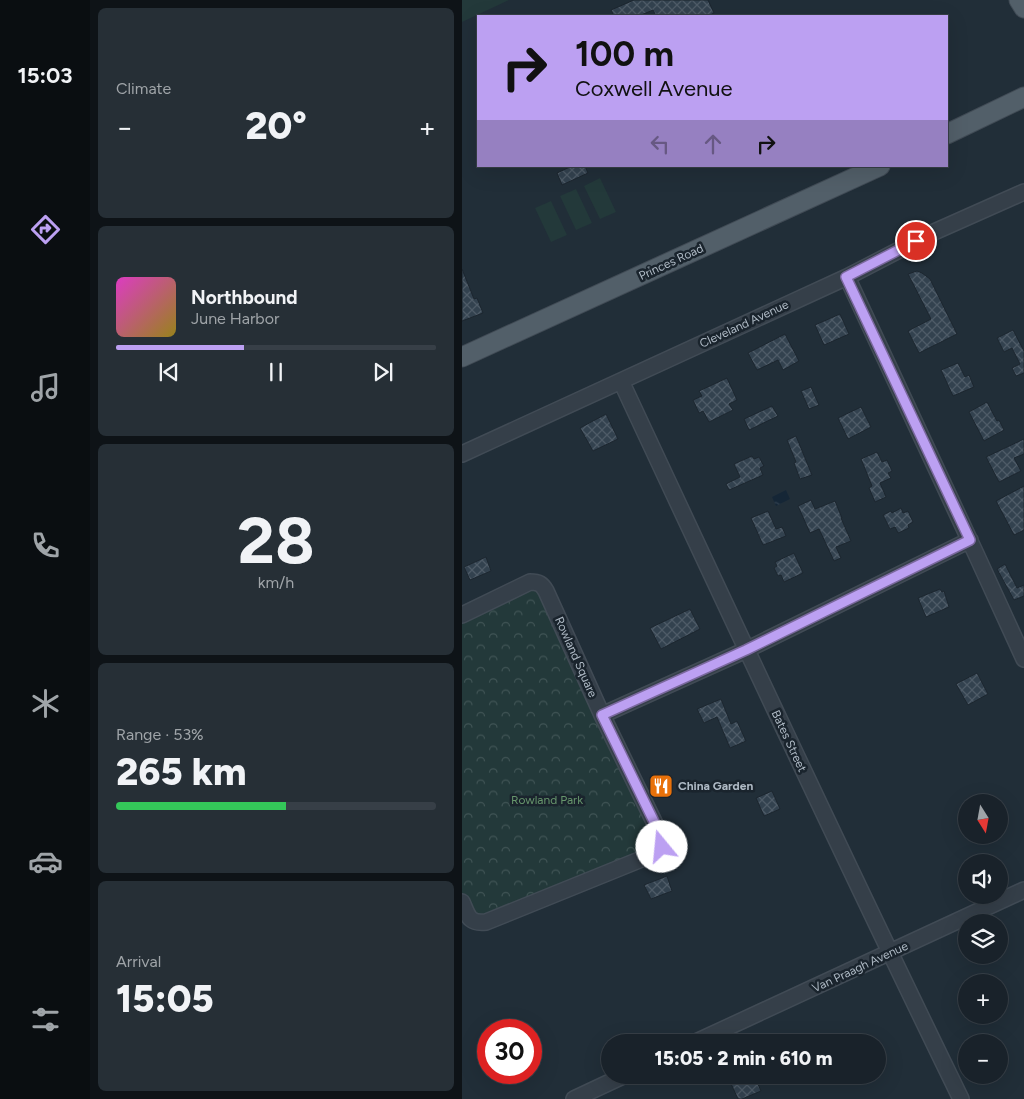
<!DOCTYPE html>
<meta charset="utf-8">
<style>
body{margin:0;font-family:Figtree,sans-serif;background:#262f36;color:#f1f3f6;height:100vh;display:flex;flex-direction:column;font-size:19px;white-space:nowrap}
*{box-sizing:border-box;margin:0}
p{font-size:16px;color:#9fa4a8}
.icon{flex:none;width:28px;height:28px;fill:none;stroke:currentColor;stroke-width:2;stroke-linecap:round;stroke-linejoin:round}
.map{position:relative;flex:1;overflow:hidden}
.side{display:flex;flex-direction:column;gap:8px;padding:8px;background:#0e1317;width:372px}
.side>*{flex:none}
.hud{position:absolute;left:15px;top:15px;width:471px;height:152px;border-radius:0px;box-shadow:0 5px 20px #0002,0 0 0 1px #373f47;background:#bca0f2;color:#111;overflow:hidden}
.needle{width:32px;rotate:169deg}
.tools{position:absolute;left:496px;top:794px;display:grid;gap:10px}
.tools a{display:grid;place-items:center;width:50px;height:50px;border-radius:50%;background:#19222a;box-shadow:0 5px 20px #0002,0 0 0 1px #373f47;font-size:25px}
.speed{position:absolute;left:15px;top:1019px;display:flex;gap:10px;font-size:25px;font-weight:700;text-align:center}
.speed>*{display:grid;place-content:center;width:65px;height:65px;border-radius:50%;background:#19222a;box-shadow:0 5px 20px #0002,0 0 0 1px #373f47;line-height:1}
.speed .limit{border:8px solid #d22;background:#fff;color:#111}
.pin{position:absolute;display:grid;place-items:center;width:42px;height:42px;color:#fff;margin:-21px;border:2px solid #fff;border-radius:50%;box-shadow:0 1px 5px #0007}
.me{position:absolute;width:55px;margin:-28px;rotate:343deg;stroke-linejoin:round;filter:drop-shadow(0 0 4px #0008)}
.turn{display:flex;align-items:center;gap:18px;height:105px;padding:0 15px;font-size:22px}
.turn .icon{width:65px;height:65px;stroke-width:2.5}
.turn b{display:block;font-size:35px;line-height:42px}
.lanes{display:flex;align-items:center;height:48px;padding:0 15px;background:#0003;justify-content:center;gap:25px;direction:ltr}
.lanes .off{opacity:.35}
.big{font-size:38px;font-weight:800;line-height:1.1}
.side .tile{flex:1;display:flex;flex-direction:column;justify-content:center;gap:8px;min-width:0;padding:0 18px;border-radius:8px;background:#262f36}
.side .dial{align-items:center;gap:0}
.dial b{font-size:65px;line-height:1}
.song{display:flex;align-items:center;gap:15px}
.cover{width:60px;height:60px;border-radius:8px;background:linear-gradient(135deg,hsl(310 70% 55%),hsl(50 70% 35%))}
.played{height:5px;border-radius:2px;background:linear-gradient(90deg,#bca0f2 40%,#373f47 40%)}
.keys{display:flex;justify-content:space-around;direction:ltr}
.heat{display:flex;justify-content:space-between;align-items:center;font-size:28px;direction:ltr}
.charge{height:8px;border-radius:4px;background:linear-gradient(90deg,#34c759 53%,#373f47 0)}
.trip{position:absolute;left:139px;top:1034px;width:285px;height:50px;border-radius:25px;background:#19222a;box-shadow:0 5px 20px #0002,0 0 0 1px #373f47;font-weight:800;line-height:50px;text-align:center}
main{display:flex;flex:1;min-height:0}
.tab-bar{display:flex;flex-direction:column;width:90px;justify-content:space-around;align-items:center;background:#0a0e11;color:#9fa4a8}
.tab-bar .icon{width:35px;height:35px}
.tab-bar .selected{color:#bca0f2}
.tab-bar b{font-size:22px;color:#f1f3f6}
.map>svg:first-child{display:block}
</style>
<main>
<nav class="tab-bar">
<b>15:03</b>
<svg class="icon selected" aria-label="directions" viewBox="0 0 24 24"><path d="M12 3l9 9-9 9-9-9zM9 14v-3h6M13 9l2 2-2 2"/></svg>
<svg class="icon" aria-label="music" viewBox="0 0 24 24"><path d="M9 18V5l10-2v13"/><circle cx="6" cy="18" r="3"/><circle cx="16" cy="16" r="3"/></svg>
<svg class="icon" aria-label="phone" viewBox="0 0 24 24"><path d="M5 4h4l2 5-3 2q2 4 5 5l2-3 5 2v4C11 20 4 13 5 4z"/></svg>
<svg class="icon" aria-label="climate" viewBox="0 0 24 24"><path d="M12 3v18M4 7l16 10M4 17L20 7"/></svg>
<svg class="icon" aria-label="car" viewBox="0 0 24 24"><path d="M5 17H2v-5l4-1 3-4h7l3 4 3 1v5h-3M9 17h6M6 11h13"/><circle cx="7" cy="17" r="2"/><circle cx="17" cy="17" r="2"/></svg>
<svg class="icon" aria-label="filters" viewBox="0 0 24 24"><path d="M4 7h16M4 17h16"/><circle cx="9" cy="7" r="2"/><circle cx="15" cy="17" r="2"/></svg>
</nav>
<section class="side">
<div class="tile"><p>Climate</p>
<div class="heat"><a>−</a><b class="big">20°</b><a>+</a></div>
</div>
<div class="tile">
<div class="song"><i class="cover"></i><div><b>Northbound</b><p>June Harbor</p></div></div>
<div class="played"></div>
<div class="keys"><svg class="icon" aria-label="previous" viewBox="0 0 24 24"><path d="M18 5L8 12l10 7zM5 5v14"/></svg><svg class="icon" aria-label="pause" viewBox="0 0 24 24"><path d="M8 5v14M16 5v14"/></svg><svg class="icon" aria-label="next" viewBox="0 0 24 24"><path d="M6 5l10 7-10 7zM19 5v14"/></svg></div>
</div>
<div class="tile dial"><b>28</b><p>km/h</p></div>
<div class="tile"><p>Range · 53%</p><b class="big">265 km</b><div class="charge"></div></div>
<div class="tile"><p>Arrival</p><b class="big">15:05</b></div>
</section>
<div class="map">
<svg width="562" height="1099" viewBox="0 0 562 1099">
<defs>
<pattern id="forest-crowns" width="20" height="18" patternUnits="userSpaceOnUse" patternTransform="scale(1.25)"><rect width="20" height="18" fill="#23393a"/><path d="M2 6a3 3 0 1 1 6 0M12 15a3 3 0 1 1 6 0" fill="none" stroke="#405455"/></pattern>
<pattern id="water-ripples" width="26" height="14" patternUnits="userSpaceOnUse" patternTransform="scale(1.25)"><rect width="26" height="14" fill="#152636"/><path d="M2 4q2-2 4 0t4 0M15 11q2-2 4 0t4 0" fill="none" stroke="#344352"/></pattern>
<pattern id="building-cross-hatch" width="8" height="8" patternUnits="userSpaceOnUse" patternTransform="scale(1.25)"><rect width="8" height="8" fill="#33424f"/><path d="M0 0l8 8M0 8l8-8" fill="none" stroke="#4e5b67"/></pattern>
</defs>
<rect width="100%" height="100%" fill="#212e38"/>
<!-- forest -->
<path fill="url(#forest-crowns)" d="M76,580L202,846L10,926L0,903V616Z"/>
<!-- garden -->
<path fill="#23393a" d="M0,0H47L0,22Z
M138,178L154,212L138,219L122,186Z
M114,189L130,223L114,230L98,196Z
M89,201L105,235L89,242L73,208Z"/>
<!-- water -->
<path fill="url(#water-ripples)" d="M324,490L328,499L314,506L310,497Z"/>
<!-- building -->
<path fill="url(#building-cross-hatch)" stroke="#1c262f" d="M172,0H246L252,13L246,16H194L191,10L177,16H152L149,10Z
M110,166H123L126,173L100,185L95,173Z
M0,269L12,299L15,298L21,313L0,321Z
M455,271L460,273L468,279L495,334L457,353L446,331L469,319L446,274Z
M378,314L387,334L362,345L353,325Z
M551,330L562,351V373L554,376L550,368L558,364L550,348L542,352L535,338Z
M323,334L337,361L321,370L316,360L295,370L286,353Z
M496,363L503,377L507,375L512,387L491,396L479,370Z
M265,378L275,400L267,404L271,410L247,422L241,411L237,413L231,400L240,396L237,391Z
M349,387L357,405L347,409L339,391Z
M525,402L535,421L537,420L542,430L522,441L507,412Z
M310,406L316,416L287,430L282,419Z
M399,407L409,427L386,439L376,418Z
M144,414L156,439L131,451L118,428Z
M334,436L350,475L338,479L332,463L334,462L325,440Z
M562,439V454L552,458L559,471L537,482L524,457Z
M415,452L420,462L425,460L430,471L426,473L429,478L418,483L424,497L413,502L407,488L410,486L399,459Z
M290,456L292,459L297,457L302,466L298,468L301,475L267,490L264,484L278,477L272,464Z
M562,486V530L552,535L534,501Z
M349,500L353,509L373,501L380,518H379L389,541L374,547L379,558L372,561L357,529L348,533L336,506Z
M439,508L441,513L446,511L451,522L446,525L447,528L436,533L433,527L428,529L421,515L429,511L430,513Z
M306,511L314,529L320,527L324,536L301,545L289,518Z
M332,553L341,573L322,582L319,575L316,576L312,568L315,566L313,562Z
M24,557L29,571L8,580L2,567Z
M543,564L555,588L562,585V596L552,600L535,569Z
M478,589L480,592L482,591L487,607L464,617L456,598Z
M228,609L238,629L199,649L188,628Z
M515,673L526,694L506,705L494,684Z
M259,699L269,724L275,721L284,741L268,748L255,717L242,723L235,709Z
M310,791L318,809L302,816L294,798Z
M205,876L210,891L189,899L182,885Z
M265,1075H292L299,1091L280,1099H276Z"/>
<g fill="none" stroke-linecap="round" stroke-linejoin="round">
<!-- minor casing -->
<g stroke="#414b55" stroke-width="18">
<path id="minor" d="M385,277L514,554L562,659
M159,381C271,621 383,861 499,1099
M0,454L385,277L472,232L562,192
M0,615L68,582C77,582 80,584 84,591L140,715L199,836C201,845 201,849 192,854L24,922C7,924 6,916 0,902
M140,715L284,650L508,540
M234,1042L562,890
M112,1099L163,1075"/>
</g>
<!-- major casing -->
<g stroke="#414b55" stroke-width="21">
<path id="major" d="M557,0L562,8
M485,134L562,97
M0,357L418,166"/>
</g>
<!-- minor -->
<use href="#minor" stroke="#353f49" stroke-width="15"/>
<!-- major -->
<use href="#major" stroke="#525f69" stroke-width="19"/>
</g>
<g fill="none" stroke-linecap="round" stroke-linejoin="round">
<!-- route casing -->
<g stroke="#7a689d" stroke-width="12">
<path id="route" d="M200,847L199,836L140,715L284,650L508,540L384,277L454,241"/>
</g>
<!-- route -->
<use href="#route" stroke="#bca0f2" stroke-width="9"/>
</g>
<!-- icons -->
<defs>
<g id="restaurant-square" transform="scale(1.25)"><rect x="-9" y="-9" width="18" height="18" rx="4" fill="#e8710a" stroke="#1a242d"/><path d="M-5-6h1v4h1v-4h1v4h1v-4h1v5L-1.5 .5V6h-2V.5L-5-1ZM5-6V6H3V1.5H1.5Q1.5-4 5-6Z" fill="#fff"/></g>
</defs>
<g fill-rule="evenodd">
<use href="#restaurant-square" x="199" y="786"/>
</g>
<g text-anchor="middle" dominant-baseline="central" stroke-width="5" stroke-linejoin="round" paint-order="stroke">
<!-- street labels -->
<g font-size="12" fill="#afbac5" stroke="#1a242d">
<text transform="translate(209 262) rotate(-25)">Princes Road</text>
<text transform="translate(282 324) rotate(-25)">Cleveland Avenue</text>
<text transform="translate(114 657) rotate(66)">Rowland Square</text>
<text transform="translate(327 741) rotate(65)">Bates Street</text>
<text transform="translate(398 967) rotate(-25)">Van Praagh Avenue</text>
</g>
<!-- poi labels -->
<g font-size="12" font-weight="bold" fill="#afbac5" stroke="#1a242d" text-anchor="start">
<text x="216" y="786">China Garden</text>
</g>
<!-- park labels -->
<g font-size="12" fill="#67966c" stroke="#1a242d">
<text x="85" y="800">Rowland Park</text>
</g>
</g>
</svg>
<div class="tools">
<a><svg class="needle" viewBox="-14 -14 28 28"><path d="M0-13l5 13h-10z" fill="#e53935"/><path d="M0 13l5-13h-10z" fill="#9fa4a8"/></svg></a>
<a><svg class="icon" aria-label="sound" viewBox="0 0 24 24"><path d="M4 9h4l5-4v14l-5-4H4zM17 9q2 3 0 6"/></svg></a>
<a><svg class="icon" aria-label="layers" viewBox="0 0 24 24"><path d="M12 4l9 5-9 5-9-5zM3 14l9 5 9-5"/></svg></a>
<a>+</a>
<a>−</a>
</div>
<div class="speed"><div class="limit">30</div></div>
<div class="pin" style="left:454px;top:241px;background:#d93025"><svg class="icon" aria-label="arrive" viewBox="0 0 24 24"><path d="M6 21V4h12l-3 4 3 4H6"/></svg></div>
<svg class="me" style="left:200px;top:847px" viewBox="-20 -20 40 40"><circle r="19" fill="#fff"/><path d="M0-13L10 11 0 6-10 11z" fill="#bca0f2"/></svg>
<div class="trip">15:05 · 2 min · 610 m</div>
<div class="hud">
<div class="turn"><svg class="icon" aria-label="right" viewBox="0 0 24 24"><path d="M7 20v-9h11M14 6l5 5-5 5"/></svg><div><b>100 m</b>Coxwell Avenue</div></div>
<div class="lanes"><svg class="icon off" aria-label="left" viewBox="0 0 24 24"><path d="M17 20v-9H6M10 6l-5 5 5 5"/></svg><svg class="icon off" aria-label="ahead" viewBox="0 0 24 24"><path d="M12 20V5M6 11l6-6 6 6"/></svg><svg class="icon" aria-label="right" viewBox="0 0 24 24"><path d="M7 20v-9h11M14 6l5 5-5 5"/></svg></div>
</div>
</div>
</main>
